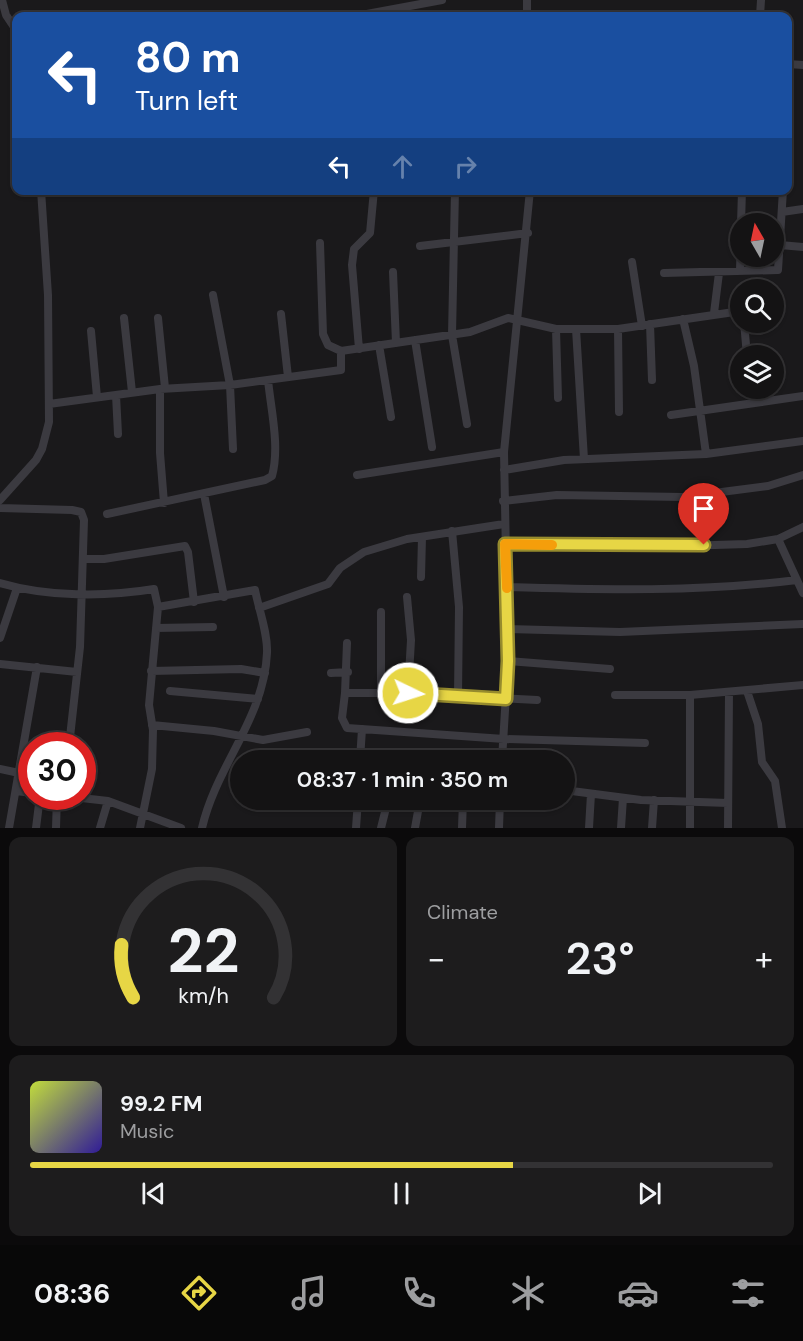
<!DOCTYPE html>
<meta charset="utf-8">
<style>
body{margin:0;font-family:"DM Sans",sans-serif;background:#1d1c1d;color:#f1f3f6;height:100vh;display:flex;flex-direction:column;font-size:22px;white-space:nowrap}
*{box-sizing:border-box;margin:0}
p{font-size:20px;color:#9d9ea0}
.icon{flex:none;width:33px;height:33px;fill:none;stroke:currentColor;stroke-width:2;stroke-linecap:round;stroke-linejoin:round}
.map{position:relative;height:828px;overflow:hidden}
.sheet{display:flex;flex-direction:column;gap:9px;padding:9px;background:#0b0a0b;flex:1}
.sheet>*{flex:none}
.banner{position:absolute;left:12px;top:12px;width:780px;height:183px;border-radius:12px;box-shadow:0 2px 4px #0004,0 0 0 2px #333234;background:#1a4fa0;color:#fff;overflow:hidden}
.needle{width:39px;rotate:351deg}
.buttons{position:absolute;left:730px;top:213px;display:grid;gap:12px}
.buttons a{display:grid;place-items:center;width:54px;height:54px;border-radius:50%;background:#141314;box-shadow:0 2px 4px #0004,0 0 0 2px #333234;font-size:30px}
.speed{position:absolute;left:18px;top:732px;display:flex;gap:12px;font-size:30px;font-weight:700;text-align:center}
.speed>*{display:grid;place-content:center;width:78px;height:78px;border-radius:50%;background:#141314;box-shadow:0 2px 4px #0004,0 0 0 2px #333234;line-height:1}
.speed .limit{border:9px solid #d22;background:#fff;color:#111}
.pin{position:absolute;display:grid;place-items:center;width:51px;height:51px;color:#fff;margin:-62px -26px;border-radius:50% 50% 50% 0;rotate:-45deg;box-shadow:0 0 6px #0007}
.pin .icon{rotate:45deg}
.me{position:absolute;width:66px;margin:-33px;rotate:94deg;stroke-linejoin:round;filter:drop-shadow(0 0 4px #0008)}
.turn{display:flex;align-items:center;gap:21px;height:126px;padding:0 24px;font-size:27px}
.turn .icon{width:78px;height:78px;stroke-width:2.5}
.turn b{display:block;font-size:42px;line-height:51px}
.lanes{display:flex;align-items:center;height:57px;padding:0 24px;background:#0003;justify-content:center;gap:30px;direction:ltr}
.lanes .off{opacity:.35}
.big{font-size:45px;font-weight:600;line-height:1.1}
.sheet .widget{flex:1;display:flex;flex-direction:column;justify-content:center;gap:9px;min-width:0;padding:0 21px;border-radius:12px;background:#1d1c1d}
.sheet .dial{align-items:center;gap:0}
.dial svg{height:156px;overflow:visible;fill:none;stroke:#333234;stroke-width:7;stroke-linecap:round;text-anchor:middle}
.dial text{fill:#f1f3f6;stroke:none}
.song{display:flex;align-items:center;gap:18px}
.cover{width:72px;height:72px;border-radius:9px;background:linear-gradient(135deg,hsl(70 70% 55%),hsl(250 70% 35%))}
.played{height:6px;border-radius:3px;background:linear-gradient(90deg,#e7d645 65%,#333234 65%)}
.keys{display:flex;justify-content:space-around;direction:ltr}
.heat{display:flex;justify-content:space-between;align-items:center;font-size:33px;direction:ltr}
.sheet .tiles{flex:1;display:grid;gap:9px;grid-template-columns:1fr 1fr}
.widget:last-child{grid-column:span 2}
.trip{position:absolute;left:230px;top:750px;width:345px;height:60px;border-radius:30px;background:#141314;box-shadow:0 2px 4px #0004,0 0 0 2px #333234;font-weight:600;line-height:60px;text-align:center}
.menu{display:flex;height:96px;justify-content:space-around;align-items:center;background:#080808;color:#9d9ea0}
.menu .icon{width:42px;height:42px}
.menu .current{color:#e7d645}
.menu b{font-size:27px;color:#f1f3f6}
.map>svg:first-child{display:block}
</style>
<div class="map">
<svg width="803" height="828" viewBox="0 0 803 828">
<rect width="100%" height="100%" fill="#1a191b"/>
<g fill="none" stroke-linecap="round" stroke-linejoin="round">
<!-- minor -->
<path stroke="#3b3a40" stroke-width="8" d="M2,0L6,15L16,30
M527,0V16
M356,16L442,0
M760,16L761,0
M788,64L803,65
M455,190L452,335L467,424
M782,212L803,209
M741,224L742,190
M320,243L323,334L328,345L341,351
M780,245L803,247
M420,246L528,233
M632,262L642,326
M740,270L741,236
M393,272L396,343
M664,273L778,270L783,190
M213,295L230,385L233,449
M714,313L719,273
M281,314L288,377
M124,318L132,392
M158,318L165,388
M683,319L694,366L706,454
M744,322L747,356
M650,324L652,380
M556,329L558,398
M576,329L584,459
M618,329L619,412
M91,331L97,397
M415,340L432,447
M379,345L391,417
M359,349L352,265L354,249L370,233L374,190
M160,389V453L164,503
M116,395L118,434
M49,404L160,389L230,385L341,370V351L470,332L508,318L556,329H618L741,311
M671,415L803,396
M504,470L564,460L706,454L803,441
M357,475L504,452
M204,494L224,597
M0,500L36,460L42,449L49,422L48,295L41,190
M503,501L557,495L683,497L768,486L803,475
M0,508L72,510L81,512L84,520L80,647L69,746
M107,514L265,480L272,476C280,447 271,410 268,380
M452,531L459,607L458,696
M778,539L803,593
M505,544L682,546L747,544L778,539L803,527
M84,559H104L185,546L188,552L194,602
M421,577L422,537
M0,583C48,597 105,597 154,589L158,607L255,590C259,610 268,634 267,653C264,719 216,766 202,828
M507,587C603,590 701,592 797,580
M407,597L411,640L408,693
M259,608L328,584L340,568L364,552L407,539L504,524
M156,628L213,627
M508,629L620,632L803,624
M0,638L17,588
M347,643L345,693H408L537,700
M508,661L610,669
M0,664L77,672
M151,671L241,669L265,673
M331,673L348,672
M170,691L258,699
M747,691L758,724L762,762L775,781L782,828
M345,693L342,718L347,728L504,739L645,743
M381,693V612
M615,695H690L803,685
M152,725L214,731L263,740L307,732
M360,760L362,729
M502,760L508,661L504,452L530,190
M0,769L19,773
M564,790L641,800L728,803
M16,791L32,793
M64,796L108,801L181,828
M9,828L37,667
M36,828L40,796
M56,828L57,796
M100,828L108,801
M140,828L152,769L153,730L149,705L158,607
M356,828L358,800
M381,828L388,800
M415,828L420,800
M462,828L463,800
M499,828L500,800
M589,828L591,794
M621,828L623,798
M652,828L654,800
M690,828V695
M728,828L729,692"/>
</g>
<g fill="none" stroke-linecap="round" stroke-linejoin="round">
<!-- route casing -->
<g stroke="#968b2d" stroke-width="15">
<path id="route" d="M408,693L506,699L508,661L505,544L704,545"/>
</g>
<!-- route -->
<use href="#route" stroke="#e7d645" stroke-width="10"/>
<!-- slow -->
<path stroke="#f59e0b" stroke-width="10" d="M507,588L505,544L552,545"/>
</g>
</svg>
<div class="buttons">
<a><svg class="needle" viewBox="-14 -14 28 28"><path d="M0-13l5 13h-10z" fill="#e53935"/><path d="M0 13l5-13h-10z" fill="#9d9ea0"/></svg></a>
<a><svg class="icon" aria-label="search" viewBox="0 0 24 24"><circle cx="10" cy="10" r="6"/><path d="M15 15l6 6"/></svg></a>
<a><svg class="icon" aria-label="layers" viewBox="0 0 24 24"><path d="M12 4l9 5-9 5-9-5zM3 14l9 5 9-5"/></svg></a>
</div>
<div class="speed"><div class="limit">30</div></div>
<div class="pin" style="left:704px;top:545px;background:#d93025"><svg class="icon" aria-label="arrive" viewBox="0 0 24 24"><path d="M6 21V4h12l-3 4 3 4H6"/></svg></div>
<svg class="me" style="left:408px;top:693px" viewBox="-20 -20 40 40"><circle r="17" fill="#e7d645" stroke="#fff" stroke-width="3"/><path d="M0-11L8 9 0 5-8 9z" fill="#fff"/></svg>
<div class="trip">08:37 · 1 min · 350 m</div>
<div class="banner">
<div class="turn"><svg class="icon" aria-label="left" viewBox="0 0 24 24"><path d="M17 20v-9H6M10 6l-5 5 5 5"/></svg><div><b>80 m</b>Turn left</div></div>
<div class="lanes"><svg class="icon" aria-label="left" viewBox="0 0 24 24"><path d="M17 20v-9H6M10 6l-5 5 5 5"/></svg><svg class="icon off" aria-label="ahead" viewBox="0 0 24 24"><path d="M12 20V5M6 11l6-6 6 6"/></svg><svg class="icon off" aria-label="right" viewBox="0 0 24 24"><path d="M7 20v-9h11M14 6l5 5-5 5"/></svg></div>
</div>
</div>
<section class="sheet">
<div class="tiles">
<div class="widget dial"><svg viewBox="0 0 100 80">
<path d="M14 69A42 42 0 1 1 86 69"/>
<path d="M14 69A42 42 0 0 1 8 42" stroke="#e7d645"/>
<text x="50" y="56" font-size="32" font-weight="700">22</text>
<text x="50" y="72" font-size="11">km/h</text>
</svg></div>
<div class="widget"><p>Climate</p>
<div class="heat"><a>−</a><b class="big">23°</b><a>+</a></div>
</div>
<div class="widget">
<div class="song"><i class="cover"></i><div><b>99.2 FM</b><p>Music</p></div></div>
<div class="played"></div>
<div class="keys"><svg class="icon" aria-label="previous" viewBox="0 0 24 24"><path d="M18 5L8 12l10 7zM5 5v14"/></svg><svg class="icon" aria-label="pause" viewBox="0 0 24 24"><path d="M8 5v14M16 5v14"/></svg><svg class="icon" aria-label="next" viewBox="0 0 24 24"><path d="M6 5l10 7-10 7zM19 5v14"/></svg></div>
</div>
</div>
</section>
<nav class="menu">
<b>08:36</b>
<svg class="icon current" aria-label="directions" viewBox="0 0 24 24"><path d="M12 3l9 9-9 9-9-9zM9 14v-3h6M13 9l2 2-2 2"/></svg>
<svg class="icon" aria-label="music" viewBox="0 0 24 24"><path d="M9 18V5l10-2v13"/><circle cx="6" cy="18" r="3"/><circle cx="16" cy="16" r="3"/></svg>
<svg class="icon" aria-label="phone" viewBox="0 0 24 24"><path d="M5 4h4l2 5-3 2q2 4 5 5l2-3 5 2v4C11 20 4 13 5 4z"/></svg>
<svg class="icon" aria-label="climate" viewBox="0 0 24 24"><path d="M12 3v18M4 7l16 10M4 17L20 7"/></svg>
<svg class="icon" aria-label="car" viewBox="0 0 24 24"><path d="M5 17H2v-5l4-1 3-4h7l3 4 3 1v5h-3M9 17h6M6 11h13"/><circle cx="7" cy="17" r="2"/><circle cx="17" cy="17" r="2"/></svg>
<svg class="icon" aria-label="filters" viewBox="0 0 24 24"><path d="M4 7h16M4 17h16"/><circle cx="9" cy="7" r="2"/><circle cx="15" cy="17" r="2"/></svg>
</nav>
